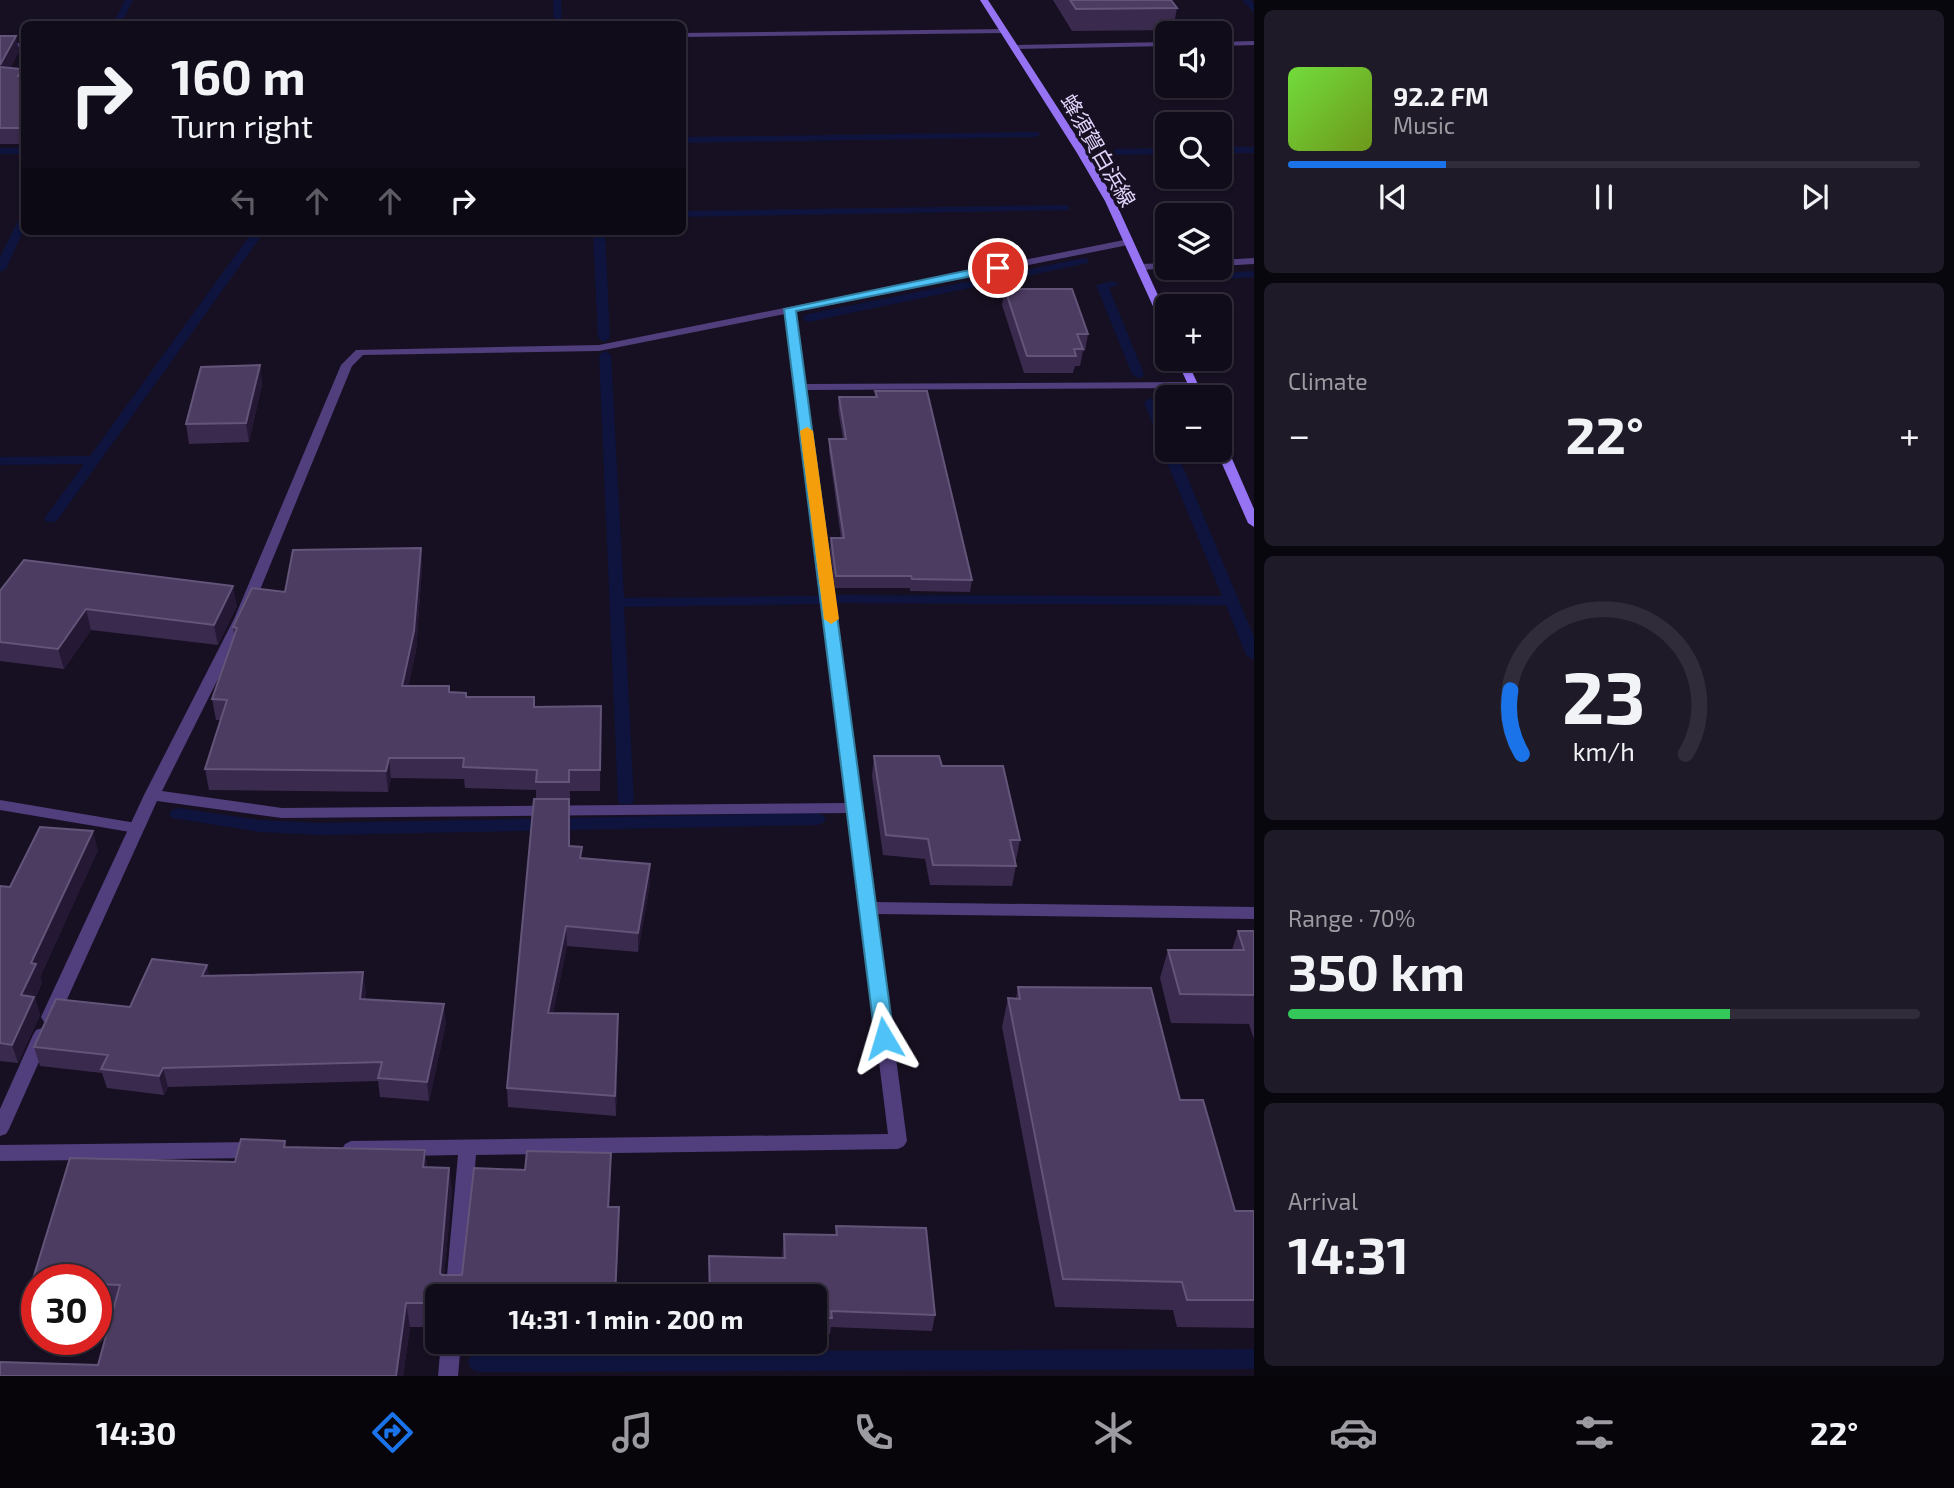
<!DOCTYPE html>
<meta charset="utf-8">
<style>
body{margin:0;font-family:"Exo 2","Noto Sans JP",sans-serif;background:#1e1a27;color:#f1f3f6;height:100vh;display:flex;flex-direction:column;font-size:26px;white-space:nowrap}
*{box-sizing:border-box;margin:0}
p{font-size:23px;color:#9c9ba2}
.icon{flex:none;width:38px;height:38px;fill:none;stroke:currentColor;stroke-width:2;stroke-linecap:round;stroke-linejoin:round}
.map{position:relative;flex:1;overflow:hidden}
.side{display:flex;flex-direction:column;gap:10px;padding:10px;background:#09070e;width:700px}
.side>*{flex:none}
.guide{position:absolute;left:21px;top:21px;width:665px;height:214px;border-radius:10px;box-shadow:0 2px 5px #0004,0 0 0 2px #302c39;background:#110c1a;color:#f1f3f6;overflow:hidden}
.controls{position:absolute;left:1155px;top:21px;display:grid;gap:14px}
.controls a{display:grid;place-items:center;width:77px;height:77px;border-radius:10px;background:#110c1a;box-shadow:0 2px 5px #0004,0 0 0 2px #302c39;font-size:35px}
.speed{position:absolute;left:21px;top:1264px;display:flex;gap:14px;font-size:35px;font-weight:700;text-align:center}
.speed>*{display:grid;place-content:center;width:91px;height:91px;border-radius:50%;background:#110c1a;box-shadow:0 2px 5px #0004,0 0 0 2px #302c39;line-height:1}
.speed .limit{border:10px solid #d22;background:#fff;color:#111}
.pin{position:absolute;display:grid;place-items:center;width:60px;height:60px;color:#fff;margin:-30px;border:4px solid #fff;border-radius:50%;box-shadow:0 2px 7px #0007}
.me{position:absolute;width:77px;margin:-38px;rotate:353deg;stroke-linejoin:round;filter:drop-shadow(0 0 5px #0008)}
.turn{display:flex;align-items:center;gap:24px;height:147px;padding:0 35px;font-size:32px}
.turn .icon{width:91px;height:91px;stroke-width:2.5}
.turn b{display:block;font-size:49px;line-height:60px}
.lanes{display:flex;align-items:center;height:66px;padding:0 35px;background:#0003;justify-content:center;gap:35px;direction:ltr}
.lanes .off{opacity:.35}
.big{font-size:52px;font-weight:700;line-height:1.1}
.side .tile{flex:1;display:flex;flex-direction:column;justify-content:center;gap:10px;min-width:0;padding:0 24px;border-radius:10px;background:#1e1a27}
.side .dial{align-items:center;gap:0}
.dial svg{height:182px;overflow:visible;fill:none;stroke:#302c39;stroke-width:7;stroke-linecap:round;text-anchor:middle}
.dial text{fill:#f1f3f6;stroke:none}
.song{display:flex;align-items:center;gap:21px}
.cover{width:84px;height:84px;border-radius:10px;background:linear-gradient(135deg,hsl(100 70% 55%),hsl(80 70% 35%))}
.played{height:7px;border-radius:4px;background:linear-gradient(90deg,#1a73e8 25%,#302c39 25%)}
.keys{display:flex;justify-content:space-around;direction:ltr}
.heat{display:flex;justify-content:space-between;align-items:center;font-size:38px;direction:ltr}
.charge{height:10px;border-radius:5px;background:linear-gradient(90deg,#34c759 70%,#302c39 0)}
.trip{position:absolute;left:425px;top:1284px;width:402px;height:70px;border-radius:10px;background:#110c1a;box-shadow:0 2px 5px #0004,0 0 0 2px #302c39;font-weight:700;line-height:70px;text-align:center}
.dock{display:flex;height:112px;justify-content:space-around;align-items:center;background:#07050a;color:#9c9ba2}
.dock .icon{width:49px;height:49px}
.dock .on{color:#1a73e8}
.dock b{font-size:32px;color:#f1f3f6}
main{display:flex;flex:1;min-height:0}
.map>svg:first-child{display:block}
</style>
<main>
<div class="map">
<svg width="1254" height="1376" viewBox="0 0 1254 1376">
<rect width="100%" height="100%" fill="#171022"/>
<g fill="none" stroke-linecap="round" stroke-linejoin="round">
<!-- stream -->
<path fill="#0e143d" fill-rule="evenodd" d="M125,0H133L121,24H113Z
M553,0H561L562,24H554Z
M1242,0H1251L1254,4V13Z
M1039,132V136L1035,137L682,143V137Z
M1220,147H1254V153H1220Z
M0,148H24V154H0Z
M1167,148V154L1115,155L1110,152L1115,149Z
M1065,205L1069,206V210L682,217V211Z
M24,216V229L6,269L0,272V257L19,219Z
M253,231H265L56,522H46L44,519L84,464L0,465V457L90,456Z
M593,231H605L610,338L604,342L598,338Z
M1084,258L1088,259V263L808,322L802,318L808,314Z
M1254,271V277L1198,281L1192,278L1198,275Z
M1113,281L1119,284L1109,288L1144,374L1142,377L1138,378L1132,374L1096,285Z
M605,351L611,355L624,598L819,596L826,600L819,604L624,607L634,800L632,804H620L618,800L599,355Z
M1150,398C1166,405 1167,435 1167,450H1176L1254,637V660L1246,655L1226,605L838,603L831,599L838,595L1222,596L1162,450L1164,447L1160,444L1144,402Z
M178,808L260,820L320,823L817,813L823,815L826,819L823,823L817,825L320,835L260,832L172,818L169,814L172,810Z
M1254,1349V1369L479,1372L471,1369L468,1362L471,1355L479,1352Z"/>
<!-- service -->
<path fill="#503e7d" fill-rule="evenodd" d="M0,800L136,823L141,824L144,828L141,832L136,833L0,810Z"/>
<!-- minor -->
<path fill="#503e7d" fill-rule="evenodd" d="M1006,29V33H1003L682,37V33Z
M1254,41V45L1220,46V42Z
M1167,42V46L1014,49L1010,47L1014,45Z
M0,43H24V47H0Z
M1129,239L1133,240V244L796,312L805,384L1193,382L1199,385L1193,388L806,390L875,902L1254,907V919L877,914L907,1141L904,1146L898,1149L476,1155L465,1297H445L458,1155L351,1157L345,1154L342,1149L345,1144L351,1141L888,1134L848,813L282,818L157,801L59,1017L56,1022L50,1024L44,1022L41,1017L144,795L234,619L341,365L356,350L599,345ZM785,314L847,803L282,808L162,791L248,619L352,366L363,355L599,351Z
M1254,258V264L1220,266V260Z
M1167,263V268H1171L1141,270L1136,267L1141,264Z
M42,1028L48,1030L51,1035L9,1129L6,1134L0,1136V1109L33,1035L36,1030Z
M258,1142L264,1145L267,1150L264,1155L258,1158L0,1161V1145Z
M441,1342H461L458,1376H438Z"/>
<!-- secondary -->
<path fill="#9573f3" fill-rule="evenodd" d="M980,0H988L1087,153L1115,201L1167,315V329L1162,326L1105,201L1077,153Z
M1176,359H1186L1204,397H1194Z
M1220,442L1226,445L1254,509V527L1248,523L1216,450H1220Z"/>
</g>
<!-- wall -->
<path fill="#3a2a4e" d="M1053,0H1171L1177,8L1173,30L1072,31Z
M0,36L19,51L10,68L24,76V144H0Z
M1005,289L1088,334L1085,351H1083L1080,366H1075L1073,373H1024L1002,305Z
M260,365L262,384L249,442L189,444L186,424Z
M875,391L972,580L970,592L910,591V588H835L830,550L831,538H841L829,451V439H843L838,409L839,397H875Z
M421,548L422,568L416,651L408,686H449L450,692L466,693V697L535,707L601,706L600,791H570L569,846L582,858L650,864V883L638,952L567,946L553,1013L618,1034L616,1116L508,1107L507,1088L536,799V790L465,788L464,779L391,778L388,792L209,790L205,769L221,720H216L212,699L234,636L233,627Z
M0,591L237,606L218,645L91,630L64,669L0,661Z
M874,756L942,766L1020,840L1016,860H1014L1016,866L1012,886L930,885L925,859L883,855L872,776Z
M98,850L40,977L42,983L35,998L40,1015L18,1063L0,1061V886L10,887Z
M1238,931H1254V1039L1249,1024L1171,1023L1160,978L1168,950H1232Z
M207,965L209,975L366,991L365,999L446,1023L429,1101L380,1097L378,1081L168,1087L164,1095L107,1088L102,1073L40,1066L34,1047L130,1007Z
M1018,987L1180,1100L1235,1211H1254V1328L1177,1327L1173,1310L1055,1307L1002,1027L1008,998L1016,999Z
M241,1139L285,1141L286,1147L425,1150L427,1167L449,1168L452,1192L444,1275H462L474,1168L525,1170L527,1151L611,1153L609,1207H619L616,1297H438V1327H410L403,1376H0V1362L98,1365L114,1309L96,1308V1279H37V1296L32,1282L70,1158L235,1162Z
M836,1226L935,1315L932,1331L831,1327L830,1334H816V1297H709V1256L782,1258L784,1234L835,1235Z"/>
<!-- shaded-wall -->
<path fill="#241835" d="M16,36L19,51L2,83L0,72V65Z
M260,365L262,384L249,442L246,423Z
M421,548L422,568L416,651L404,707L402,686Z
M233,586L237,606L218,645L214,625Z
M86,609L91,630L64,669L58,649Z
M389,758L391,778L388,792L386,771Z
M93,831L98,850L40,977L42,983L35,998L40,1015L18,1063L12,1045L21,995L31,963Z
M650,864V883L638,952V933Z
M566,926L567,946L549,1032L548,1013Z
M207,965L211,984L202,976Z
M363,972L366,991L363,1018L360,999Z
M444,1004L446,1023L429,1101L427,1082Z
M618,1014V1034L616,1116L615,1096Z
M163,1068L168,1087L164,1095L159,1076Z
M425,1150L428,1174L423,1167Z
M611,1153V1178L608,1232V1207Z
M449,1168L452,1192L442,1297L440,1273Z
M619,1207L616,1297H615Z
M406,1303L410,1327L403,1376H396Z"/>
<!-- building -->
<path fill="#4c3c61" stroke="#635479" stroke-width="2" d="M1070,0H1171L1177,8L1076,9Z
M0,36H16L0,65Z
M0,67L22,69L18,76H24V128H0Z
M1005,289H1072L1088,334H1077L1083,349H1074L1076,356H1027Z
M260,365L246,423L186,424L201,367Z
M875,391H927L972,580L912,579L911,576H836L831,538H844L829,439H846L839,397H877Z
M421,548L414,631L402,686H449V692L466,693V697H534V707L601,706L600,770H569V782H536L537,770L463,767L464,758H389L386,771L205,769L227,700L212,699L237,628L233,627L252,588L285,592L293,550Z
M24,560L233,586L214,625L86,609L58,649L0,642V591Z
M874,756H939L942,766H1003L1020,840H1010L1016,866L933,865L928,839L886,835Z
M534,799H569V846L582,847L580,858L650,864L638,933L566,926L548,1013L618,1014L615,1096L507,1088Z
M40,827L93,831L31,963L36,964L21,995L34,997L12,1045L0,1043V886L10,887Z
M1238,931H1254V995L1180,994L1168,950H1244Z
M152,959L207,965L202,976L363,972L360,999L444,1004L427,1082L378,1078L382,1062L163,1068L159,1076L101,1069L108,1055L34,1047L56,999L130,1007Z
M1018,987L1151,988L1180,1100H1203L1235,1211H1254V1300H1187L1182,1282L1063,1279L1008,998L1020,999Z
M241,1139L285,1141L284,1147L425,1150L423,1167L449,1168L440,1273L442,1275H462L474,1168L525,1170L527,1151L611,1153L608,1207H619L615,1297H438V1303H406L396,1376H0V1362L98,1365L120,1285L96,1284V1279H37V1283L32,1282L70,1158L235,1162Z
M836,1226L926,1228L935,1315L831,1311L832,1318H816V1297H710L709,1256L785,1258L784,1234L837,1235Z"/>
<!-- route -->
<path fill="#4fc3f7" stroke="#337fa1" stroke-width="2" d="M998,264L1004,268L1002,270L796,311L894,1038L891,1043H878L875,1038L784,309Z"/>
<!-- slow -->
<path fill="#f59e0b" d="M807,427L813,431L839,619L831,624L824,619L800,431Z"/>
<g text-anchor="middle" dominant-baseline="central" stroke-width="7" stroke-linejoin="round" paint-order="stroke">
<!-- far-street labels -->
<g font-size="21" fill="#e2d4fb" stroke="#171022">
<text transform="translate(1099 150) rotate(60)">蜂須賀白浜線</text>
</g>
</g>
</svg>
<div class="controls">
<a><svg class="icon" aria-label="sound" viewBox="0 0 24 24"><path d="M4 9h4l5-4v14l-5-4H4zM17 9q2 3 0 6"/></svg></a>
<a><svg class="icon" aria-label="search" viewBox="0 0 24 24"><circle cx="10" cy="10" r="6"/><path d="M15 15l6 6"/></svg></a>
<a><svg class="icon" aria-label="layers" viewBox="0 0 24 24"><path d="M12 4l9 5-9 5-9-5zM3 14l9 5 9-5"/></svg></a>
<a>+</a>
<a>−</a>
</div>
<div class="speed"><div class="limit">30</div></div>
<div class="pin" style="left:998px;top:268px;background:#d93025"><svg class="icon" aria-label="arrive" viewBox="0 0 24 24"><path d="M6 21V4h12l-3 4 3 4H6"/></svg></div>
<svg class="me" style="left:884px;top:1038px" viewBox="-20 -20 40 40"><path d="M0-17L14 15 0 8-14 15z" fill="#4fc3f7" stroke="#fff" stroke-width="4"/></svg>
<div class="trip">14:31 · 1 min · 200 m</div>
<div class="guide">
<div class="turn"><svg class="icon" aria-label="right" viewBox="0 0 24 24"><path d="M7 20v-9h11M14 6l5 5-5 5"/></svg><div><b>160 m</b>Turn right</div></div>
<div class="lanes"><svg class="icon off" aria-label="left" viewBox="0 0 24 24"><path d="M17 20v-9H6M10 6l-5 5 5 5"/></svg><svg class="icon off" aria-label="ahead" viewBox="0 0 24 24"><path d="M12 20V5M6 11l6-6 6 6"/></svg><svg class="icon off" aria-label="ahead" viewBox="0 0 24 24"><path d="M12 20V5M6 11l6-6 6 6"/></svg><svg class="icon" aria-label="right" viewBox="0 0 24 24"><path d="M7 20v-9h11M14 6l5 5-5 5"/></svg></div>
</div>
</div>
<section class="side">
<div class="tile">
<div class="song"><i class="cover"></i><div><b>92.2 FM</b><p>Music</p></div></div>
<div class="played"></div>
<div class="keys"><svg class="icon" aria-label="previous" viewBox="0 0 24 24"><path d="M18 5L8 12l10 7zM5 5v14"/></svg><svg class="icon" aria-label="pause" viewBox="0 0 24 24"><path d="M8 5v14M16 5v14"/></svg><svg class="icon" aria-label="next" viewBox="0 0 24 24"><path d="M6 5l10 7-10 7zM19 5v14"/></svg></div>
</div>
<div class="tile"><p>Climate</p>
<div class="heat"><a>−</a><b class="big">22°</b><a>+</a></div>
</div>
<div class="tile dial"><svg viewBox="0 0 100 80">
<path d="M14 69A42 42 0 1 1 86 69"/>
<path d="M14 69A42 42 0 0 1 9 41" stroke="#1a73e8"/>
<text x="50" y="56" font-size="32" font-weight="700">23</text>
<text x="50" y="72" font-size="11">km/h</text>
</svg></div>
<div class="tile"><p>Range · 70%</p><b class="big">350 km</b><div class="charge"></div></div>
<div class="tile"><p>Arrival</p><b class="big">14:31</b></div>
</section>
</main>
<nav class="dock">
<b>14:30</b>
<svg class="icon on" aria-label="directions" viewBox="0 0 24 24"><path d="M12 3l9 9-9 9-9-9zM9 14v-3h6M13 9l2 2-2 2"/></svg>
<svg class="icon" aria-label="music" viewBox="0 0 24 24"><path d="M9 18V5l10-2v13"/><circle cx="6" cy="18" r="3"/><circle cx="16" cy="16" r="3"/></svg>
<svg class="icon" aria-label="phone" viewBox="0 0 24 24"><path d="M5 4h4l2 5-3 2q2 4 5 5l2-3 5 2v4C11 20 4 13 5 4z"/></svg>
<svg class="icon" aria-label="climate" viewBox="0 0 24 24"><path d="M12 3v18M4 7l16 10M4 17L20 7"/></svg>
<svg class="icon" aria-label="car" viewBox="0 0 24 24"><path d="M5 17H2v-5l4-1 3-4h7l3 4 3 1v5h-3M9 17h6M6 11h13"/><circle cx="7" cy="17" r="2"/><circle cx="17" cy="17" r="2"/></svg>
<svg class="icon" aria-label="filters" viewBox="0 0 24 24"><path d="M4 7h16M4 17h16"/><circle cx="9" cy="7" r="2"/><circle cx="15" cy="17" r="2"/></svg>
<b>22°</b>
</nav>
